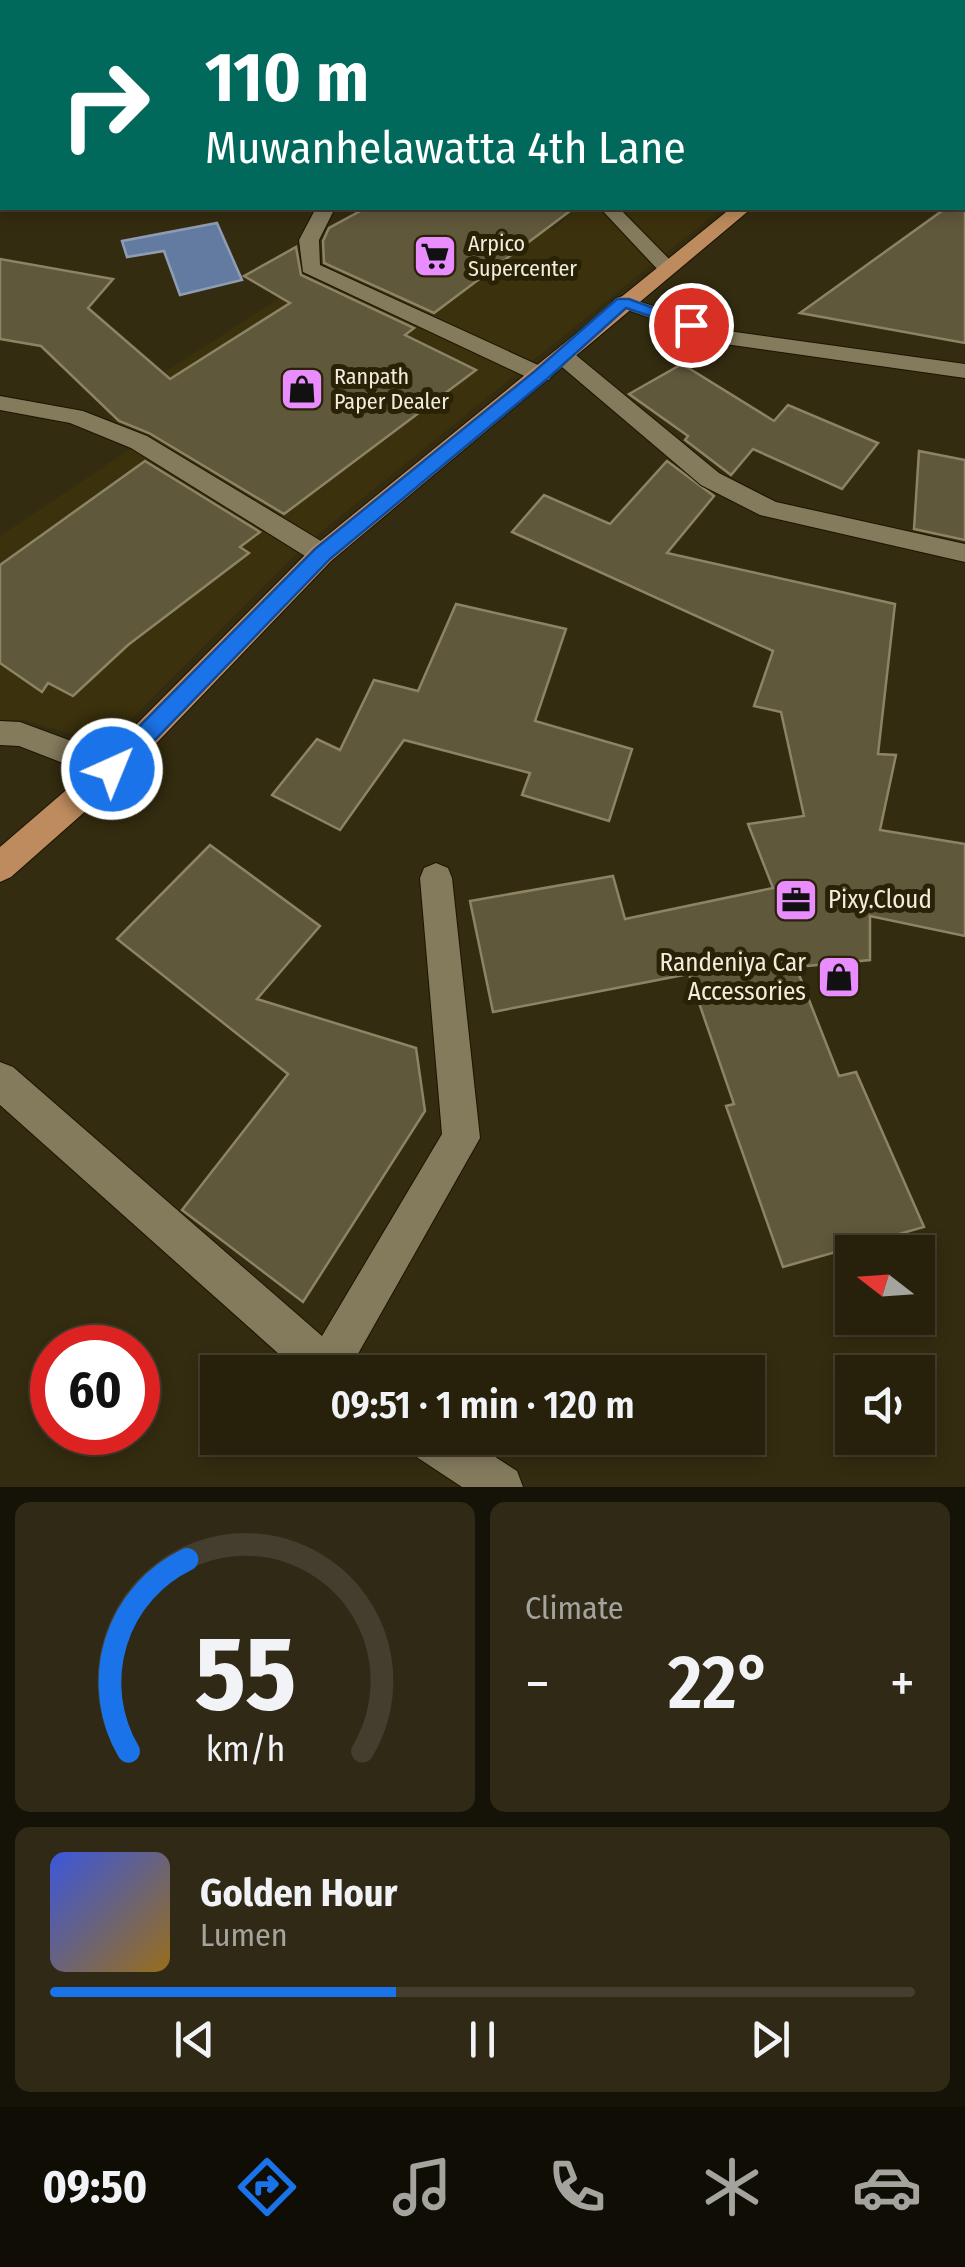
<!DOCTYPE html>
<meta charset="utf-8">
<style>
body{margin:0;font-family:"Fira Sans Condensed",sans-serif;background:#2f2915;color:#f1f3f6;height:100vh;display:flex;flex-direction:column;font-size:38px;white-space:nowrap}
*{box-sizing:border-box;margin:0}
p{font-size:32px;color:#a4a39d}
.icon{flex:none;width:55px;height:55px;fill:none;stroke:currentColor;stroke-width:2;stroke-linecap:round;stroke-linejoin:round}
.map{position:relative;height:1487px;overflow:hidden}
.side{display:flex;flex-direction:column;gap:15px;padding:15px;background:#151207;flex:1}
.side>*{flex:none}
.banner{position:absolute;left:0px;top:0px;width:965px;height:210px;box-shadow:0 5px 15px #0003,0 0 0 2px #433e2d;background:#00695c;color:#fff;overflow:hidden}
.needle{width:65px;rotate:287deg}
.tools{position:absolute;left:835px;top:1235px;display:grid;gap:20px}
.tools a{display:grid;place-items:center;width:100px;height:100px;border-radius:0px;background:#27210c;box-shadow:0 5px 15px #0003,0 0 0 2px #433e2d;font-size:50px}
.speed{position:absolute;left:30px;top:1325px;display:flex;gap:20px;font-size:50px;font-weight:700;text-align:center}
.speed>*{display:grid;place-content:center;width:130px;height:130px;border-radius:50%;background:#27210c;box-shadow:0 5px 15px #0003,0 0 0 2px #433e2d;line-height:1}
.speed .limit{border:15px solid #d22;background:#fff;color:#111}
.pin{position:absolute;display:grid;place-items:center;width:85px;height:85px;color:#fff;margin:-42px;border:5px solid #fff;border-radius:50%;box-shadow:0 2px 10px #0007}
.me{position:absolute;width:110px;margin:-55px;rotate:44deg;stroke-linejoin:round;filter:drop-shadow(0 0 8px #0008)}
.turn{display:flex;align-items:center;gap:35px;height:210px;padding:0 40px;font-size:45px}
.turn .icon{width:130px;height:130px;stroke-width:2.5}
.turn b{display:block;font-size:70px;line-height:85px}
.big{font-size:75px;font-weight:600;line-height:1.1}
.side .card{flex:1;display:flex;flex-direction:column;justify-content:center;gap:15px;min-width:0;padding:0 35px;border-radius:15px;background:#2f2915}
.side .dial{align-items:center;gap:0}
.dial svg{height:260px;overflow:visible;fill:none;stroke:#433e2d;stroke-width:7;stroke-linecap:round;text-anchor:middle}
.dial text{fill:#f1f3f6;stroke:none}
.song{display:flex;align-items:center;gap:30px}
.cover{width:120px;height:120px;border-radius:15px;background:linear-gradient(135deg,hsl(230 70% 55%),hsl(40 70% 35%))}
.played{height:10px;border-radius:5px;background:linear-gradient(90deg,#1a73e8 40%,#433e2d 40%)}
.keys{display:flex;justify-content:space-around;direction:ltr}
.heat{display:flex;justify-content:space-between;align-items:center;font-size:55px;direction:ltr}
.side .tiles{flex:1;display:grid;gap:15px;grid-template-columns:1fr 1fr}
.card:last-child{grid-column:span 2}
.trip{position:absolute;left:200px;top:1355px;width:565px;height:100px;border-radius:0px;background:#27210c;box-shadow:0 5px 15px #0003,0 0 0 2px #433e2d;font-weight:600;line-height:100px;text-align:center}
.dock{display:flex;height:160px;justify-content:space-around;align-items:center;background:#100d05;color:#a4a39d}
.dock .icon{width:70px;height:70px}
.dock .current{color:#1a73e8}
.dock b{font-size:45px;color:#f1f3f6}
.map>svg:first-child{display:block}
</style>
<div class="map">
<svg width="965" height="1487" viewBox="0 0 965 1487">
<rect width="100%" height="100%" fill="#342c10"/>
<!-- built -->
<path fill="#3b310c" d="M374,208H529L554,230L575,208H722L306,544L106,744L24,720H0V536L139,443L105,411L359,246L334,234Z"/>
<!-- water -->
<path fill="#647ba1" stroke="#8f9db3" stroke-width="2.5" d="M217,223L242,280L180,295L164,251L127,257L122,241Z"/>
<!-- building -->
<path fill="#60583b" stroke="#8c8465" stroke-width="2.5" d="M965,194V343L800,313L946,208H962Z
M366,208H574L434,313L324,263L323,241L329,228Z
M296,247L301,275L414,328L405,335L476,370L284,514L149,433L119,421L41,346L0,339V259L113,279L88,308L170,379L290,303L244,276Z
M682,364L774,421L788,405L878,443L842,489L753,449L731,475L685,440L688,436L629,394Z
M919,451L965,460V540L914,529Z
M145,461L260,532L240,547L249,553L128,645L73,696L48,683L42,692L0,663V565Z
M667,461L714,496L667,553L895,604L878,754L896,755L880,830L965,844V936L870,916V960L796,967L839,1076L856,1072L924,1227L783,1267L726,1106L734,1104L689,974L493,1012L470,901L613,876L625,919L773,888L748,824L804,816L781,712L754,706L773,651L512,532L544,495L610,524Z
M456,604L566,629L535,721L632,749L609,821L522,795L530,773L404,740L340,830L272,795L317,739L340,750L374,680L418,691Z
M210,845L320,926L257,999L416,1048L425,1111L303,1302L182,1210L288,1074L117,939Z"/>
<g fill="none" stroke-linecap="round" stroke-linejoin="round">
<!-- minor casing -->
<g stroke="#1b1400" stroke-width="2">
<path id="minor" d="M415,0H431L433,2H417Z
M619,0H636L638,2H621Z
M0,68H2V78H0Z
M316,208H335L319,240L320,265L549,370L552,375L549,380H533L303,272L299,240Z
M600,208H619L673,263V271H659Z
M623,296L728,331L965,364V378L725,344L616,306L612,302L616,298Z
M563,349L571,351L719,473L776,502L965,544V562L760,515L701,485L555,361L552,356Z
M0,396L83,411L147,436L331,547L335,554L331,561H313L131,448L70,423L0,410Z
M0,721L20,722L123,760L127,769L123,778L112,782L19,746L0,745Z
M436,863L448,868L452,878L480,1138L350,1368L352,1372H299L0,1105V1062L13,1067L322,1336L442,1134L420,878L424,868Z
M406,1438H466L517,1471L523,1487H462L412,1454Z"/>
</g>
<!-- major casing -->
<g stroke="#1b1400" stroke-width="2">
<path id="major" d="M965,84V95L962,96V85Z
M731,208H752L331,561L123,778L11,877L0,882V847L101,760L313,547Z"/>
</g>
<!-- minor -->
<use href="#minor" fill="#847b5d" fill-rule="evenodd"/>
<!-- major -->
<use href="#major" fill="#be8b5e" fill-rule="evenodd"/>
</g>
<!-- route -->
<path fill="#1a73e8" stroke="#114b97" stroke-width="2.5" d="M617,299H629L699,325L691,330L626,308L547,379L330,559L120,776H104L100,769L104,762L315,549L535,371Z"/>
<!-- icons -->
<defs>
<g id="supermarket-square" transform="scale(2.25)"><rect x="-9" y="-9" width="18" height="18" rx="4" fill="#e98dfe" stroke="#2a2206"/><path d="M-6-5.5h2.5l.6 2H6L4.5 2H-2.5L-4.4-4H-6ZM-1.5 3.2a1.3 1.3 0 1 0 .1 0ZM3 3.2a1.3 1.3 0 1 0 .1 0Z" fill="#111"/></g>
<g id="shop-square" transform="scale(2.25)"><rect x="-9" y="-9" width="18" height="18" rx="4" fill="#e98dfe" stroke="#2a2206"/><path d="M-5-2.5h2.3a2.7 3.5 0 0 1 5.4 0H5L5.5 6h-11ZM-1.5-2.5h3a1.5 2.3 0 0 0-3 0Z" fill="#111"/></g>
<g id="office-square" transform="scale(2.25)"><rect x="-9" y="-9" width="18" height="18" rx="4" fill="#e98dfe" stroke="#2a2206"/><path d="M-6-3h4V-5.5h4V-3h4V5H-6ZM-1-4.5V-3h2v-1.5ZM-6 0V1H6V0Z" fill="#111"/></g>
</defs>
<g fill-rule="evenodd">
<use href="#supermarket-square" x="435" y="256"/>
<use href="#shop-square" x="302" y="389"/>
<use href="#office-square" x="796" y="900"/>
<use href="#shop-square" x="839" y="977"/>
</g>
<g text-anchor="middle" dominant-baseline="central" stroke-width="10" stroke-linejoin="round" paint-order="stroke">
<!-- far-poi labels -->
<g font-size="22" fill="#f2eddd" stroke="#2a2206" text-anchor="start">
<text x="468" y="243">Arpico<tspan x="468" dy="25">Supercenter</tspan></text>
<text x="334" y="376">Ranpath<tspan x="334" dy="25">Paper Dealer</tspan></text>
</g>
<!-- poi labels -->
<g font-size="25" fill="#f2eddd" stroke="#2a2206" text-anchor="start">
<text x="828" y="900">Pixy.Cloud</text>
<text x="806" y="963" text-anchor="end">Randeniya Car<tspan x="806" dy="29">Accessories</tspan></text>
</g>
</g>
</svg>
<div class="tools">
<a><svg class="needle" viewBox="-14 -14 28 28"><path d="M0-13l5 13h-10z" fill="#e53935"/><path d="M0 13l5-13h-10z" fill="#a4a39d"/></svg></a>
<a><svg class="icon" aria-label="sound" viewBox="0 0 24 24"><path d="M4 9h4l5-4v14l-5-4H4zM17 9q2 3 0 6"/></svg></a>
</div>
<div class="speed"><div class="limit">60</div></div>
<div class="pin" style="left:691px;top:325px;background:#d93025"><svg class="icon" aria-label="arrive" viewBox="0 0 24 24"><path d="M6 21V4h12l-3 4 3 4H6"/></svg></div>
<svg class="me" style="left:112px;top:769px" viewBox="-20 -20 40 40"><circle r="17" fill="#1a73e8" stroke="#fff" stroke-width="3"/><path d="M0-11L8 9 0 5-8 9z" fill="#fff"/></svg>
<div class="trip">09:51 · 1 min · 120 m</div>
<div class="banner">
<div class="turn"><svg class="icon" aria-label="right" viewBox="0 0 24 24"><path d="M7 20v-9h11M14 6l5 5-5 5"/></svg><div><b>110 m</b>Muwanhelawatta 4th Lane</div></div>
</div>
</div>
<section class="side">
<div class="tiles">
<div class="card dial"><svg viewBox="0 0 100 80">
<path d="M14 69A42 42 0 1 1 86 69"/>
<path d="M14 69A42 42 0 0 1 32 10" stroke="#1a73e8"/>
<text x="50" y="56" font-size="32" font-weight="700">55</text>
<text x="50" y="72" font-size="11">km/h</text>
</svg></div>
<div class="card"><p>Climate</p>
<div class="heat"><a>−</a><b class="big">22°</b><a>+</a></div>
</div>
<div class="card">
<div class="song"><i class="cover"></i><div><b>Golden Hour</b><p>Lumen</p></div></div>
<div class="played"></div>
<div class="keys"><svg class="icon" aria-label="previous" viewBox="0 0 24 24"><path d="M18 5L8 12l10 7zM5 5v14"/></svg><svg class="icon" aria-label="pause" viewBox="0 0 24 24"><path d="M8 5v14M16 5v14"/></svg><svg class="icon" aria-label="next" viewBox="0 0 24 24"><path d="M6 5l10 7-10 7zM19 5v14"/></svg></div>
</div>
</div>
</section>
<nav class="dock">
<b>09:50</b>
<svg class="icon current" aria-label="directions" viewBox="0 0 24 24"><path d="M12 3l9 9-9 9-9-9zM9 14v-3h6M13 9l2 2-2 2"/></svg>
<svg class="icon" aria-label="music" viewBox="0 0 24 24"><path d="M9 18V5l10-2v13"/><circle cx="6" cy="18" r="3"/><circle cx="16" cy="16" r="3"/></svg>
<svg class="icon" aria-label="phone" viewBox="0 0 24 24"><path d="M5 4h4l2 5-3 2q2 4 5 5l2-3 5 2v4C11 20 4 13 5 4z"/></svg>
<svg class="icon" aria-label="climate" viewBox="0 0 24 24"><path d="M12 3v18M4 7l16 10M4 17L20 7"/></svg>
<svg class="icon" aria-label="car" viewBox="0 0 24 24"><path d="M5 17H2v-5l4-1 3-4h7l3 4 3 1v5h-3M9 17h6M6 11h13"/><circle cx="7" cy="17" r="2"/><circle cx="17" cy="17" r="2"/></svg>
</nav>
